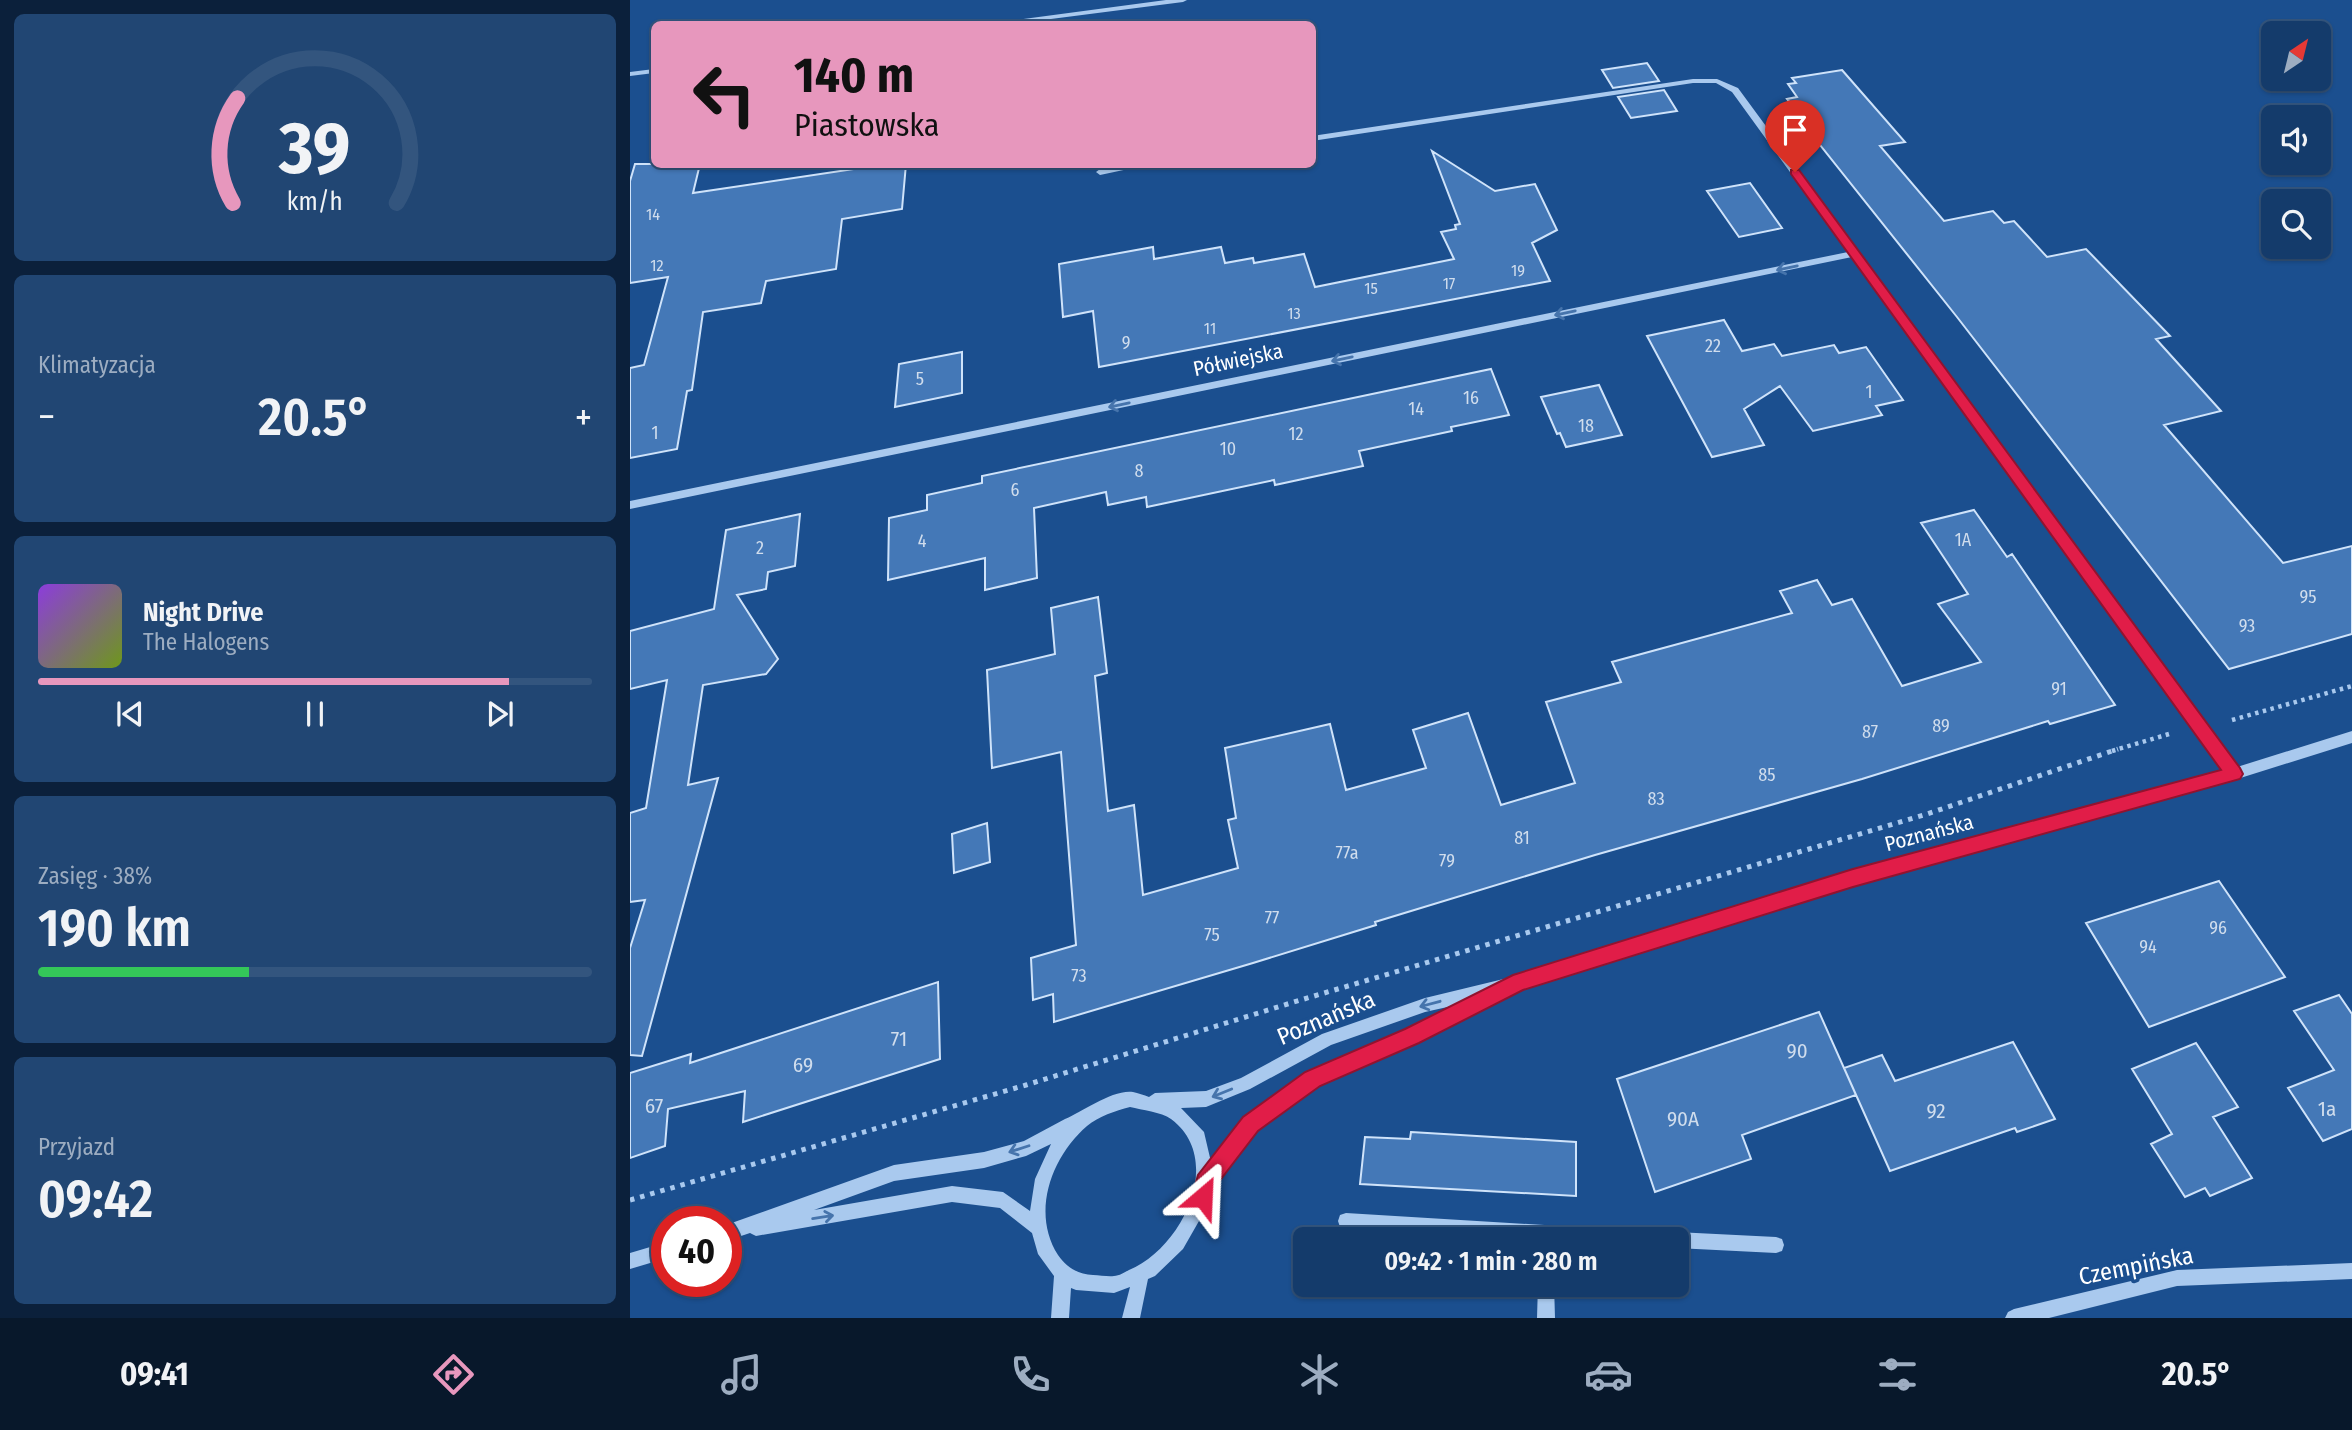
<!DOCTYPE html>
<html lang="pl">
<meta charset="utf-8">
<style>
body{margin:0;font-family:"Fira Sans Condensed",sans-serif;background:#214673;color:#f1f3f6;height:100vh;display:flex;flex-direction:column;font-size:26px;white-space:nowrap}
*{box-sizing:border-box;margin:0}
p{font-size:23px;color:#9dadc1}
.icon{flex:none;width:38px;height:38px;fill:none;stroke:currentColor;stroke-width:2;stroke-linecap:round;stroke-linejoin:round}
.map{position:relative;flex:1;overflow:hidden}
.side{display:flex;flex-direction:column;gap:14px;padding:14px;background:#0b203b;width:630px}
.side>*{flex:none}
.top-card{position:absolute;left:21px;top:21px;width:665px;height:147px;border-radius:10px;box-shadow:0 2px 5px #0004,0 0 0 2px #33557e;background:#e797bd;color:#111;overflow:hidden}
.needle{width:46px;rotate:35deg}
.buttons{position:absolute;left:1631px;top:21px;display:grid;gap:14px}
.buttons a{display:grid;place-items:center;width:70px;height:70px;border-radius:10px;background:#143b6b;box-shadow:0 2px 5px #0004,0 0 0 2px #33557e;font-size:35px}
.speed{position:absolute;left:21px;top:1206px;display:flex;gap:14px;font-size:35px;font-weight:700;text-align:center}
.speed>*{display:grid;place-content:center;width:91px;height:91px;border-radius:50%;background:#143b6b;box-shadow:0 2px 5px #0004,0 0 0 2px #33557e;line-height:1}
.speed .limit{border:10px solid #d22;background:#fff;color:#111}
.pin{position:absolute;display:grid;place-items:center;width:60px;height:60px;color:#fff;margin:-72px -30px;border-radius:50% 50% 50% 0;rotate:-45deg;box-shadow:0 0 7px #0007}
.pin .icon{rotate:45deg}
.me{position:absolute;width:77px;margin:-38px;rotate:26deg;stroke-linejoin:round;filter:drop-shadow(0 0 5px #0008)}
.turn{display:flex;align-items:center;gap:24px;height:147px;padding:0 28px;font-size:32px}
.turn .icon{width:91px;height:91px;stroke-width:2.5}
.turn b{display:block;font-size:49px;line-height:60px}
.big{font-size:52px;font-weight:600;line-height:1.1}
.side .widget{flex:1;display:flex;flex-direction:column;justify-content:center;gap:10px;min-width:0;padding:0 24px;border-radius:10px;background:#214673}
.side .dial{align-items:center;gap:0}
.dial svg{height:182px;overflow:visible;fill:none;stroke:#33557e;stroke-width:7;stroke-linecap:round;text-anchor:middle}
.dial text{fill:#f1f3f6;stroke:none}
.song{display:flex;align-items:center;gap:21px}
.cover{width:84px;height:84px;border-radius:10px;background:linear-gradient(135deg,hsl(270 70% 55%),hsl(80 70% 35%))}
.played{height:7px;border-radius:4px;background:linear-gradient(90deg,#e797bd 85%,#33557e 85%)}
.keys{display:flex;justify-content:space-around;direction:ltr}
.heat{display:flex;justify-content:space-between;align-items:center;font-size:38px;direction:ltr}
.charge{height:10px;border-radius:5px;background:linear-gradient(90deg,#34c759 38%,#33557e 0)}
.trip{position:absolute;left:663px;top:1227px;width:396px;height:70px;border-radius:10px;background:#143b6b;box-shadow:0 2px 5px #0004,0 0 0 2px #33557e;font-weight:600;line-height:70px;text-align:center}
.tabs{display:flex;height:112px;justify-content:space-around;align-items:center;background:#08182b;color:#9dadc1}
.tabs .icon{width:49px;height:49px}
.tabs .selected{color:#e797bd}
.tabs b{font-size:32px;color:#f1f3f6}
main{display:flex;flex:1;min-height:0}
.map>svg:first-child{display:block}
</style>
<main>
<section class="side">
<div class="widget dial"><svg viewBox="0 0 100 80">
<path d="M14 69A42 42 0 1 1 86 69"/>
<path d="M14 69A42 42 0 0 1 16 23" stroke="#e797bd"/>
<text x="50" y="56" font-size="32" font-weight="700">39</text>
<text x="50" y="72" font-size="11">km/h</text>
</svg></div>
<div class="widget"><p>Klimatyzacja</p>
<div class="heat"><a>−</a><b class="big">20.5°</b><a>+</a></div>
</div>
<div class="widget">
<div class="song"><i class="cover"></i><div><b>Night Drive</b><p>The Halogens</p></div></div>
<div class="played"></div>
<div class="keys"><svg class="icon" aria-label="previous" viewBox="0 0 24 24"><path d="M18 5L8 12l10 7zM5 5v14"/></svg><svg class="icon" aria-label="pause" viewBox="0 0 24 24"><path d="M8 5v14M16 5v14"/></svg><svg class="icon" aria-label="next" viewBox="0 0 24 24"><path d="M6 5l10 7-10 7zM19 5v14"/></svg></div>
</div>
<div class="widget"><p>Zasięg · 38%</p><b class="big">190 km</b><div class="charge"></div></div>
<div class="widget"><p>Przyjazd</p><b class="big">09:42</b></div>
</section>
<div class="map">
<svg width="1722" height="1318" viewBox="0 0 1722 1318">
<rect width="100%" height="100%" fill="#1b4f8f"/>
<!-- building -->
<path fill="#4478b7" stroke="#cfe3fa" stroke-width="2" d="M1017,63L1029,81L983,88L972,70Z
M1212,70L1275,142L1250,146L1314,221L1363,211L1374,223L1384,221L1417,257L1456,249L1540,336L1526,339L1591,411L1534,425L1653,563L1722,546V634L1599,669L1327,317L1163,111L1166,110L1157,99L1167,97L1158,84L1166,83L1162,78Z
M1034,90L1047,111L1001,118L988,97Z
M802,151L865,191L905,184L927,230L902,243L920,281L469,367L463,311L433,317L429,264L523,247L524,259L591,247L595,263L623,258L624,263L674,254L685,287L824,259L811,232L826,229L825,225L830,224Z
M5,164H70L63,193L257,164H276L272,209L212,219L206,269L136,281L131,303L73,312L62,390L57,391L47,449L0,458V368L14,365L38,277L0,283V181Z
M1120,183L1152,228L1109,237L1077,191Z
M1094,320L1112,351L1144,344L1152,356L1204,345L1209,353L1236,347L1273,400L1246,406L1252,415L1183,431L1150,386L1114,409L1134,445L1082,457L1017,336Z
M332,352V393L265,407L269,364Z
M861,369L879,415L821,427L822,431L729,451L733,466L645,485L644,480L517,507L516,497L478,505L476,492L404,508L407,578L355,590V558L258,580L259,518L297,510V495L352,483V476Z
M969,385L992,435L936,447L930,433L927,434L911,397Z
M1344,510L1377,557L1382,554L1485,705L1420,724L1418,721L1232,779L965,855L745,922L746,925L623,963L424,1022L423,994L403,1000L401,958L446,945L431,752L362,768L357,670L425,654L421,608L468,597L477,673L465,676L478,811L504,805L513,895L608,868L598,820L606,818L595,748L700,724L716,790L796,768L783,730L838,713L871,805L945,783L916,702L991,682L982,662L1162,613L1150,591L1187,580L1202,605L1222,599L1272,686L1351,662L1308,604L1338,594L1291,523Z
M170,514L165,566L138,572L136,589L107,595L148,659L136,674L73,685L58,785L88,778L12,1056L0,1055V948L15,900L0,902V813L16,808L37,680L0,689V631L84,609L96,530Z
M357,823L360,862L324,873L322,834Z
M1589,881L1655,977L1519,1027L1456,923Z
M308,982L310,1059L113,1122L115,1091L38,1109L35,1146L0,1158V1073L61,1054L60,1063Z
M1709,995L1722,1014V1129L1693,1141L1658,1088L1704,1070L1664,1011Z
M1189,1012L1226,1095L1112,1135L1121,1159L1025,1192L987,1079Z
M1383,1042L1425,1119L1387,1132L1385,1128L1260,1171L1214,1068L1252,1055L1265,1081Z
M1566,1043L1608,1107L1583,1117L1622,1178L1580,1196L1575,1188L1555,1197L1521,1144L1542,1134L1502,1069Z
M781,1132L946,1142V1196L730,1184L735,1137L780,1139Z"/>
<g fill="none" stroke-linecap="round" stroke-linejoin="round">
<!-- path-far1 -->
<path stroke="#a9c9ee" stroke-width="4.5" stroke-dasharray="3.5 4.5" stroke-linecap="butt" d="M1602,720L1722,686
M1482,751L1539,734"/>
<!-- path -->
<path stroke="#a9c9ee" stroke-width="5" stroke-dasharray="4.5 6" stroke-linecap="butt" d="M0,1200L396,1085L664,1002L1297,814L1488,749"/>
<!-- minor -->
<path fill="#a9c9ee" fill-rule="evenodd" d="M536,0H557L553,2L383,24H366L370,22Z
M24,69V73L0,76V72Z
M1063,79H1087L1108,88L1607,767L1722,731V743L1604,780L1223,885L877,992L875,997L787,1041L688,1084L626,1130L579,1189L573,1214L553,1249L525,1276L518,1279L510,1318H492L500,1287L484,1293L446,1290L441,1288L439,1318H421L424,1276L408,1254L402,1233L370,1208L322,1202L126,1236L120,1233L96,1241V1225L264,1165L354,1152L394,1141L435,1119C452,1112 483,1089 503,1092C508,1093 514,1095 519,1097L525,1093L576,1091L611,1078L692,1034L795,998L890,975L1223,871L1594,771L1222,257L0,509V501L1218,252L1102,92L1086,83H1063L682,141V136ZM831,1004L777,1031L678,1074L614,1118L581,1162L574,1132L551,1108L576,1107L620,1089L701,1045L795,1012ZM500,1107C512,1110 531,1112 541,1119C596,1160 551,1249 499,1270C495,1272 489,1276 484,1276C478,1277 470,1275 463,1275C448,1274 437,1268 428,1255C401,1213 421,1157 457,1126C469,1116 485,1111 500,1107ZM421,1144L405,1179L400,1211L373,1192L322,1186L184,1210L264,1181L354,1168L396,1156Z
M499,164H522L470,175L466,172L470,169Z
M716,1213L1012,1231L1018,1233L1020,1239H876L716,1229L710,1227L708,1221L710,1215Z
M1046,1232L1146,1237L1152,1239L1154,1245L1152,1251L1146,1253L1046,1248V1239H1038L1040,1234Z
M37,1242V1258L0,1269V1253Z
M1722,1263V1279L1547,1286L1419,1318H1375L1378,1312L1384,1309L1547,1270Z
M908,1284H924L925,1318H907Z"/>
</g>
<!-- one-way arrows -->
<defs><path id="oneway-shaft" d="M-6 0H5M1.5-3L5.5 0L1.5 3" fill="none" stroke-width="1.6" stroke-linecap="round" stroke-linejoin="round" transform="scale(1.75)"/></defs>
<g stroke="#4674ac">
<use href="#oneway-shaft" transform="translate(1157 268) rotate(168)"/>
<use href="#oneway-shaft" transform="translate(935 313) rotate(168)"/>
<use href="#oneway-shaft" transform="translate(712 359) rotate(168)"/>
<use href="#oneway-shaft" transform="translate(489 405) rotate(168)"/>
<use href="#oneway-shaft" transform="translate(800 1004) rotate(165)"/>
<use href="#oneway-shaft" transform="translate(592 1093) rotate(158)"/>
<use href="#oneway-shaft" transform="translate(389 1149) rotate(162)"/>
<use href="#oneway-shaft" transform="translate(193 1217) rotate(-9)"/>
</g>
<!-- route -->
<path fill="#e11d48" stroke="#92132f" stroke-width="2" d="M1161,170H1169L1610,768L1613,774L1610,779L1223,887L893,990L789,1043L690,1086L628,1131L585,1187L580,1204L573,1207L565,1204L562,1197L568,1175L613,1117L675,1072L775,1029L883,975L1223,869L1591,770L1161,174Z"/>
<g text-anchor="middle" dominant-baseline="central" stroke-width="7" stroke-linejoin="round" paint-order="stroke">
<!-- far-number labels -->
<g font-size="16" fill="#d0dded">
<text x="23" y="214">14</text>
<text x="27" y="265">12</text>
<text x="888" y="270">19</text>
<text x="819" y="283">17</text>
<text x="741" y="288">15</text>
<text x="664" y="313">13</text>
<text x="580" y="328">11</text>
</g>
<!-- number labels -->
<g font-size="18" fill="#d0dded">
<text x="496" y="343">9</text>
<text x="1083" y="346">22</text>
<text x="290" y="379">5</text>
<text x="1239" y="392">1</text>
<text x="841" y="398">16</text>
<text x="786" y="409">14</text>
<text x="956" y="426">18</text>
<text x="25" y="433">1</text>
<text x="666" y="434">12</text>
<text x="598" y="449">10</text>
<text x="509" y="471">8</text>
<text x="385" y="490">6</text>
<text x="1333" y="540">1A</text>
<text x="292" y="541">4</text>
<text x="130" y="548">2</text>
<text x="1678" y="597">95</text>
<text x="1617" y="626">93</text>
<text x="1429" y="689">91</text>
<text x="1311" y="726">89</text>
<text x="1240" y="732">87</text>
<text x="1137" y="775">85</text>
<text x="1026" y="799">83</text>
<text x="892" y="838">81</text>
<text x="717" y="853">77a</text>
<text x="817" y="861">79</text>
<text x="642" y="918">77</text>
<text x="1588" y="928">96</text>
<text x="582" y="935">75</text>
<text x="1518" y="947">94</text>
<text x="449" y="976">73</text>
</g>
<!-- street labels -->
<g font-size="21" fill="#fff" stroke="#1b4f8f">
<text transform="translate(608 360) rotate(-12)">Półwiejska</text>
<text transform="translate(1299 833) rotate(-15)">Poznańska</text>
</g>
<!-- near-number labels -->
<g font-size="21" fill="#d0dded">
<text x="269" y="1039">71</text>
<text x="1167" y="1051">90</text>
<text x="173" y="1065">69</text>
<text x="24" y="1106">67</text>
<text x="1697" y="1109">1a</text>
<text x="1306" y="1111">92</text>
<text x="1053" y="1119">90A</text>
</g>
<!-- near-street labels -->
<g font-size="24" fill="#fff" stroke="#1b4f8f">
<text transform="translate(696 1018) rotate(-23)">Poznańska</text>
<text transform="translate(1506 1266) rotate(-11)">Czempińska</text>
</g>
</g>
</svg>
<div class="buttons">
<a><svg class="needle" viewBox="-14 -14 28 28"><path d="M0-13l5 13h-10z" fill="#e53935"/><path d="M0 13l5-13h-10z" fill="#9dadc1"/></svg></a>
<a><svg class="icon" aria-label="sound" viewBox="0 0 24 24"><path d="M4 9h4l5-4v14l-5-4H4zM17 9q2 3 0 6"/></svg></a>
<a><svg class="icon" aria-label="search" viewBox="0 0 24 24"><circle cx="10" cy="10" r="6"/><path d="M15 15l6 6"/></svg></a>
</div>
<div class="speed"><div class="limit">40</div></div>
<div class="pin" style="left:1165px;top:172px;background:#d93025"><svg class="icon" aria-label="arrive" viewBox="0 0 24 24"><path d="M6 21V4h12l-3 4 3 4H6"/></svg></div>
<svg class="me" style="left:573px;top:1197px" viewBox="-20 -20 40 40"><path d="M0-17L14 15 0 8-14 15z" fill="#e11d48" stroke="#fff" stroke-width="4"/></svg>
<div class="trip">09:42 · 1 min · 280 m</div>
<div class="top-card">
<div class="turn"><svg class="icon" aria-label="left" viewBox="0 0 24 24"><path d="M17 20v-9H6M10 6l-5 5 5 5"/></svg><div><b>140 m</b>Piastowska</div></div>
</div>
</div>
</main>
<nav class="tabs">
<b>09:41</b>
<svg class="icon selected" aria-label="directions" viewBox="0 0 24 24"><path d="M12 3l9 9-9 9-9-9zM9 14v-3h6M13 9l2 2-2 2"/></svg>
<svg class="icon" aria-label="music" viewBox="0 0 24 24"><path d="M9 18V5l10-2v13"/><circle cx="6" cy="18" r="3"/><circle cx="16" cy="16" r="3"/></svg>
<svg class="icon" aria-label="phone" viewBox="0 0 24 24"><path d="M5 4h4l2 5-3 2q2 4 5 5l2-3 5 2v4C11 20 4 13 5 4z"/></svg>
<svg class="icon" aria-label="climate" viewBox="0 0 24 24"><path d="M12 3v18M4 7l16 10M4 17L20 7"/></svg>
<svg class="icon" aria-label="car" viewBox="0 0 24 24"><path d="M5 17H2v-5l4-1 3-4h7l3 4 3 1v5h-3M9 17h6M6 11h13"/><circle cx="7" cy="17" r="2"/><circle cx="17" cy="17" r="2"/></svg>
<svg class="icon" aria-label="filters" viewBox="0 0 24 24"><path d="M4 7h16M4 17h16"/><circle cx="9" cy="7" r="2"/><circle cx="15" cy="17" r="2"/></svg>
<b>20.5°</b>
</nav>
